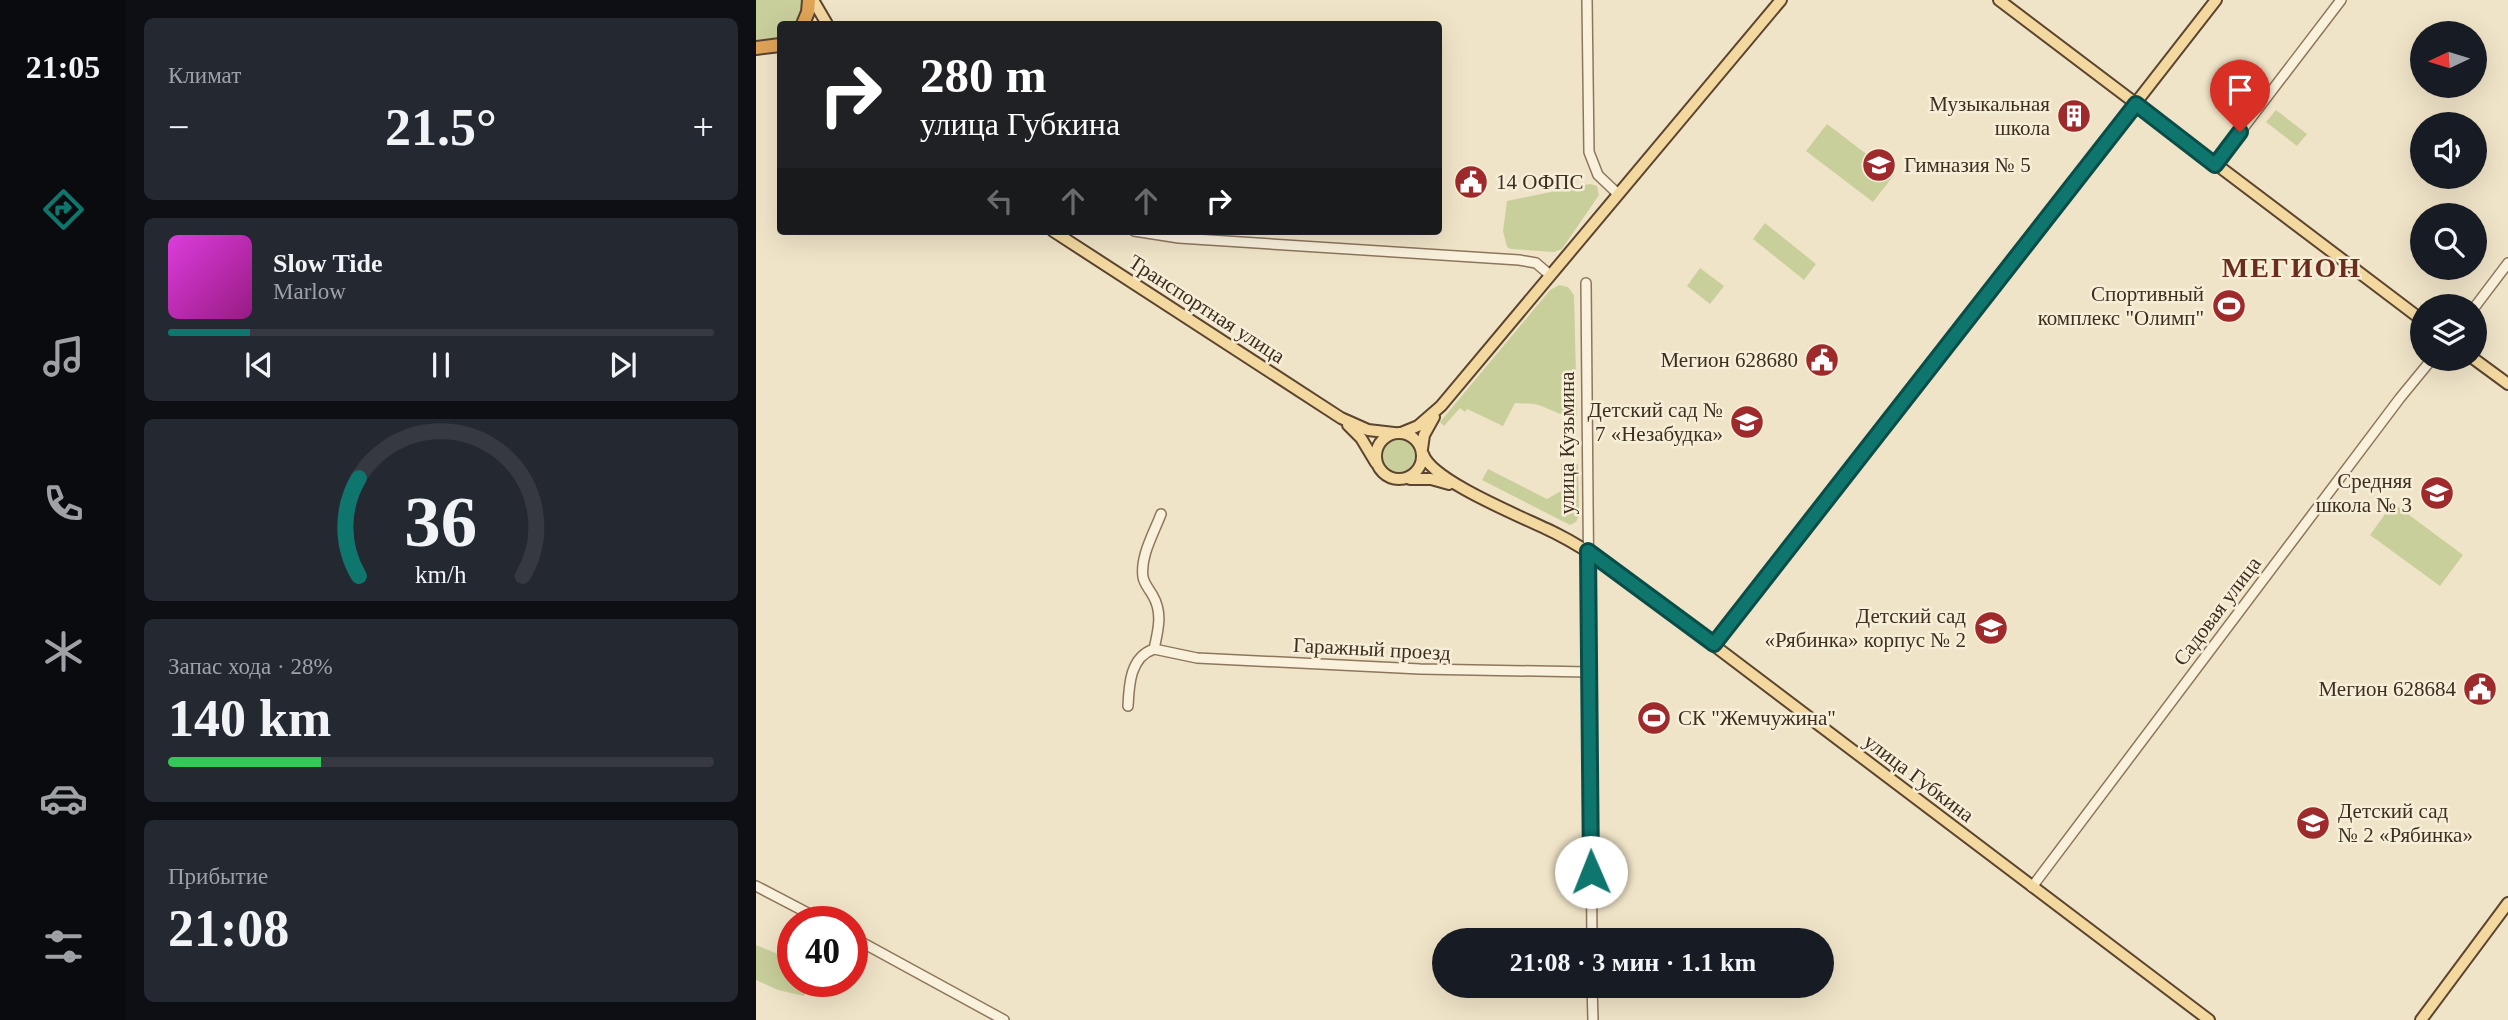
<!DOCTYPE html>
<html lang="ru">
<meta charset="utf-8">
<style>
body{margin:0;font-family:"Times New Roman",serif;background:#242831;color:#f1f3f6;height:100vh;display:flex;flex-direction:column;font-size:26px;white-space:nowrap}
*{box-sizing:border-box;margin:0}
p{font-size:23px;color:#9ea1a6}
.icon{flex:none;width:38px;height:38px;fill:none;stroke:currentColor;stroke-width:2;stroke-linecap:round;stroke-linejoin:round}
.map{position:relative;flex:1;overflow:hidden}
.details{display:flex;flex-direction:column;gap:18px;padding:18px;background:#0d0f14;width:630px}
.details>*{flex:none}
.banner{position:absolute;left:21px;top:21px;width:665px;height:214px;border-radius:7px;box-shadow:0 7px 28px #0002;background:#202124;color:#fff;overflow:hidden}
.needle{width:46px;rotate:266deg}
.buttons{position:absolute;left:1654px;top:21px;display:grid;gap:14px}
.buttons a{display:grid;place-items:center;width:77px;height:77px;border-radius:50%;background:#171b24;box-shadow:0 7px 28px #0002;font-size:35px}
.speed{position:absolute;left:21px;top:906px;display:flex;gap:14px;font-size:35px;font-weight:700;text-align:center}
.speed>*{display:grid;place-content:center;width:91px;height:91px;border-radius:50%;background:#171b24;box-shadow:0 7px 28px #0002;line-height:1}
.speed .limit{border:10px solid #d22;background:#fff;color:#111}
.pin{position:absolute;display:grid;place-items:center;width:60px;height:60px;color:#fff;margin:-72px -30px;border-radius:50% 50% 50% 0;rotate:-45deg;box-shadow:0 0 7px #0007}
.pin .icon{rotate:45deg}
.me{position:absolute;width:77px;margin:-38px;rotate:359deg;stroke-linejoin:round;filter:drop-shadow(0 0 5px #0008)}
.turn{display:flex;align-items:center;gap:24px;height:147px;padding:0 28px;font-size:32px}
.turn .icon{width:91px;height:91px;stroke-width:2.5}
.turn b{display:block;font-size:49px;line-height:60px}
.lanes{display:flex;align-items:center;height:66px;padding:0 28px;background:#0003;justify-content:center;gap:35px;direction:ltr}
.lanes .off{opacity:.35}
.big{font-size:52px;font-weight:800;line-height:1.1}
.details .card{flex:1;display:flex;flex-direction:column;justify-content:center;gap:10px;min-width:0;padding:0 24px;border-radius:10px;background:#242831}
.details .dial{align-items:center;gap:0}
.dial svg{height:182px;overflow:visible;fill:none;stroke:#363941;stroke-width:7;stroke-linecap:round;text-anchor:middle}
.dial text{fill:#f1f3f6;stroke:none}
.song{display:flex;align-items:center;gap:21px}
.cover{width:84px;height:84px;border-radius:10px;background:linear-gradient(135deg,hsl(300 70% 55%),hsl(310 70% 35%))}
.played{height:7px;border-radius:4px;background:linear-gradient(90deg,#0f766e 15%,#363941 15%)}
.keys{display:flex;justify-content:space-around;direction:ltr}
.heat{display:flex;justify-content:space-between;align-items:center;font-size:38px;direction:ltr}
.charge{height:10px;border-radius:5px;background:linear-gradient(90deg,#34c759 28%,#363941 0)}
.trip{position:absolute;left:676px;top:928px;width:402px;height:70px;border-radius:35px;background:#171b24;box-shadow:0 7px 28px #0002;font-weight:800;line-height:70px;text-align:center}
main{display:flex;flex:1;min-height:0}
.tabs{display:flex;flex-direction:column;width:126px;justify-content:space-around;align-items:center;background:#090b0e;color:#9ea1a6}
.tabs .icon{width:49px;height:49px}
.tabs .selected{color:#0f766e}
.tabs b{font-size:32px;color:#f1f3f6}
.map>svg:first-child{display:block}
</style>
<main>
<nav class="tabs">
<b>21:05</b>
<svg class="icon selected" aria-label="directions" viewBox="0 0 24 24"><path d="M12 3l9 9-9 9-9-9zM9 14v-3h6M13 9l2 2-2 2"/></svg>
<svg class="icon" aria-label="music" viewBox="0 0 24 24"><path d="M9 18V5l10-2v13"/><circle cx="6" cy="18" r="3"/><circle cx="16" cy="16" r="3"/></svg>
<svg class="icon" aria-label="phone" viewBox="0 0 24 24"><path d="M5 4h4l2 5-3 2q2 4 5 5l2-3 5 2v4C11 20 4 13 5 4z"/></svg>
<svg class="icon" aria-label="climate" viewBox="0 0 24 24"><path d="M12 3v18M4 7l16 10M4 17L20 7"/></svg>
<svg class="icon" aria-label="car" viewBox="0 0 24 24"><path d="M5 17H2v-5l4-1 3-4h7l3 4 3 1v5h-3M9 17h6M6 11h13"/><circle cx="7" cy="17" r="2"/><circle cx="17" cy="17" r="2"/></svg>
<svg class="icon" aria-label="filters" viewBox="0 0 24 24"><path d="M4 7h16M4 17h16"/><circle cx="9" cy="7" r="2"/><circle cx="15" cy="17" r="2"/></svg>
</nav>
<section class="details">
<div class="card"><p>Климат</p>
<div class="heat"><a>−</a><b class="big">21.5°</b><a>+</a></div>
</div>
<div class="card">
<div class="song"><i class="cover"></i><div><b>Slow Tide</b><p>Marlow</p></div></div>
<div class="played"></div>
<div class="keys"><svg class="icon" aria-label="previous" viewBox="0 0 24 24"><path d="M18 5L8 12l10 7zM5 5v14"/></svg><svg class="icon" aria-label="pause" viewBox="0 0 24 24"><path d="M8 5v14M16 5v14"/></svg><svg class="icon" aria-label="next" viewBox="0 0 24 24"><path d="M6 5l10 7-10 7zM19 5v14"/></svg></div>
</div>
<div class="card dial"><svg viewBox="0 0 100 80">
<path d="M14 69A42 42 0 1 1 86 69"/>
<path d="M14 69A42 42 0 0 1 14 26" stroke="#0f766e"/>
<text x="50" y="56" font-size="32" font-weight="700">36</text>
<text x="50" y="72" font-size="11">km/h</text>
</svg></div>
<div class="card"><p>Запас хода · 28%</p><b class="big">140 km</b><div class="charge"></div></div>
<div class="card"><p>Прибытие</p><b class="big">21:08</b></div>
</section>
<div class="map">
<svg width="1752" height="1020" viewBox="0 0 1752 1020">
<rect width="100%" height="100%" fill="#f0e4c8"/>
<!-- green -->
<path fill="#c9cf9b" d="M0,0H46L44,12L38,24H24V37L14,40L0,41Z
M1481,59H1486L1502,71L1503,76L1480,105L1461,90L1460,86Z
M1520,110L1551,134L1541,146L1510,122Z
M1071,124L1138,175L1117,202L1050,151Z
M834,184L841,186L843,195L806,249L798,252L755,249L751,247L747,231L751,201Z
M1009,223L1060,264L1048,280L997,239Z
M944,268L968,286L954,304L931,286Z
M803,285L812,287L818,295L821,416C804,417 798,410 782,405C775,403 767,404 759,403L747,426L711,409L709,412L704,408L688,426L684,422L794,290Z
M627 456a16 16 0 1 1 32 0a16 16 0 1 1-32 0Z
M805,464H822L823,515L820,522L814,525L726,480L732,469L791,499L805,491Z
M1637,503L1707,555L1684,586L1614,535Z
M0,945L37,960V982H54L48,996L22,990L0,980Z"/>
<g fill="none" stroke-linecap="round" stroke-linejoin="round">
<!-- minor casing -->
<g stroke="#8d765c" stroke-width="12">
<path id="minor" d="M831,0L833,152L842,175L862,194
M1459,165L1585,0
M378,231L423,238L763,260L780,263L794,275
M830,283L836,940
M1718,308L1752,263
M398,649L441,658L461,659L664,669L833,672
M372,706C373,685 374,657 398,649C402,631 407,613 397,596C394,590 388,584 387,577C384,556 398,533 405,514
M0,886L69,922
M1276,887L1644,398L1676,359
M96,937L248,1020
M836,985L837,1020"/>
</g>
<!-- major casing -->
<g stroke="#5b4430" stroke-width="14">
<path id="major" d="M57,0L71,24
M1243,0L1666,320
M297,231L585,418L612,430L638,433
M1718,359L1752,384
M592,425L605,438L620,463
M620 456a23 23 0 1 1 46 0a23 23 0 1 1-46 0Z
M645,433L662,426L685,406L1025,0
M666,449L668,435L678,417
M667,454C676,482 772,519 801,534C819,543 836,554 853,566L1453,1020
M654,479H675L693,484
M958,644L1460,0
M1665,1020L1752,903"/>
</g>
<!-- highway casing -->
<g stroke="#5b4430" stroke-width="16">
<path id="highway" d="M47,24L52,12L53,0
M0,48L24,45"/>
</g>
<!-- minor -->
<use href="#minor" stroke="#faf1dc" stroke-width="9"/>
<!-- major -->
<use href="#major" stroke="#f3d9a0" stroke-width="10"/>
<!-- highway -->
<use href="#highway" stroke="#e0a458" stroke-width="12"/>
</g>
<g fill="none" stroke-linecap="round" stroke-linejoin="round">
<!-- route casing -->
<g stroke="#0a4d48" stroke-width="18">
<path id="route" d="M835,872L832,551L958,644L1380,104L1459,165L1484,132"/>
</g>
<!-- route -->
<use href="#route" stroke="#0f766e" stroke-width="12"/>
</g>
<!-- icons -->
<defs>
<g id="building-disc" transform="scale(1.75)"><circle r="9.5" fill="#9e2a2b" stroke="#f7eed8"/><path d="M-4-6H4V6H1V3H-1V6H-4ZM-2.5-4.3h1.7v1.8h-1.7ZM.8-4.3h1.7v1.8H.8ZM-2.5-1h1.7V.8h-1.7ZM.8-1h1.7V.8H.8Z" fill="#fff"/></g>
<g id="school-disc" transform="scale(1.75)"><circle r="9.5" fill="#9e2a2b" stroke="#f7eed8"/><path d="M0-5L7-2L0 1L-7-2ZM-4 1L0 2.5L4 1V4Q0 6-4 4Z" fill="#fff"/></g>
<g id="civic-disc" transform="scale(1.75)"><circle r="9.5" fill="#9e2a2b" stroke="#f7eed8"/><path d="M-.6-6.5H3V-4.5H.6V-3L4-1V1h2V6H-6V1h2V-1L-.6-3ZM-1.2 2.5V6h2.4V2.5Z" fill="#fff"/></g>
<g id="stadium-disc" transform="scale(1.75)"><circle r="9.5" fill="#9e2a2b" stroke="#f7eed8"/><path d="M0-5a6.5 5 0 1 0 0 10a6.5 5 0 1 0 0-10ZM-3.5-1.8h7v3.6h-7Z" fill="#fff"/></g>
</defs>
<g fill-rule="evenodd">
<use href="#building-disc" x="1318" y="116"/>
<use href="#school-disc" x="1123" y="165"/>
<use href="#civic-disc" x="715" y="182"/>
<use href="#stadium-disc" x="1473" y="306"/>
<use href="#civic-disc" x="1066" y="360"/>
<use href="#school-disc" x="991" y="422"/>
<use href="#school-disc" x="1681" y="493"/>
<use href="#school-disc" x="1235" y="628"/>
<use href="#civic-disc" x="1724" y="689"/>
<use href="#stadium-disc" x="898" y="718"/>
<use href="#school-disc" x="1557" y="823"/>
</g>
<g text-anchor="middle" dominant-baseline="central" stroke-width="5" stroke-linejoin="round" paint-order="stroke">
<!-- poi labels -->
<g font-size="21" fill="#3d2e20" stroke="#f7eed8" text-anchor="end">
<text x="1294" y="104">Музыкальная<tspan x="1294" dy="24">школа</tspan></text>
<text x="1148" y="165" text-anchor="start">Гимназия № 5</text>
<text x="740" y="182" text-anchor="start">14 ОФПС</text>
<text x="1448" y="294">Спортивный<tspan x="1448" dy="24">комплекс "Олимп"</tspan></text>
<text x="1042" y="360">Мегион 628680</text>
<text x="967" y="410">Детский сад №<tspan x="967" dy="24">7 «Незабудка»</tspan></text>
<text x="1656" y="481">Средняя<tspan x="1656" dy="24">школа № 3</tspan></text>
<text x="1210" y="616">Детский сад<tspan x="1210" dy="24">«Рябинка» корпус № 2</tspan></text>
<text x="1700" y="689">Мегион 628684</text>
<text x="922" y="718" text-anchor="start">СК "Жемчужина"</text>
<text x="1582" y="811" text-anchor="start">Детский сад<tspan x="1582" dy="24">№ 2 «Рябинка»</tspan></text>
</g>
<!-- street labels -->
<g font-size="21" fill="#3d2e20" stroke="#f7eed8">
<text transform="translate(451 309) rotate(33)">Транспортная улица</text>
<text transform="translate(811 443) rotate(-90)">улица Кузьмина</text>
<text transform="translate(1461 611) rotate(-53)">Садовая улица</text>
<text transform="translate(616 649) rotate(3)">Гаражный проезд</text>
<text transform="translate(1163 778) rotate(37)">улица Губкина</text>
</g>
<!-- district labels -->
<g font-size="28" font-weight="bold" letter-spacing="2" fill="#6b2e1e" stroke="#f7eed8">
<text x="1536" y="267">МЕГИОН</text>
</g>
</g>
</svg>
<div class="buttons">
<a><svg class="needle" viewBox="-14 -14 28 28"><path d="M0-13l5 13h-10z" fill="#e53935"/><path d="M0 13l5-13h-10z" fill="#9ea1a6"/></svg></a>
<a><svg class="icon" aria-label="sound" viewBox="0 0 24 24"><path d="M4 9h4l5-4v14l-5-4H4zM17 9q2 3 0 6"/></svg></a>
<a><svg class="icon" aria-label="search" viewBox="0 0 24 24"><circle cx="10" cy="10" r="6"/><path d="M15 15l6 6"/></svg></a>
<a><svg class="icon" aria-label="layers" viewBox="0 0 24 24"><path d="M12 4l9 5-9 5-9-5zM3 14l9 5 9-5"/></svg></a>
</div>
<div class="speed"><div class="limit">40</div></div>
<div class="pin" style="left:1484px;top:132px;background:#d93025"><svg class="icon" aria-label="arrive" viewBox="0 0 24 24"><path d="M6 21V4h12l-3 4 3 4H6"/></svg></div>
<svg class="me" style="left:835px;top:872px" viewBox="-20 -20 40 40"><circle r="19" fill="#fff"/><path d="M0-13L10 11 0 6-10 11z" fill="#0f766e"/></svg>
<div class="trip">21:08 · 3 мин · 1.1 km</div>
<div class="banner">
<div class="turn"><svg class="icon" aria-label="right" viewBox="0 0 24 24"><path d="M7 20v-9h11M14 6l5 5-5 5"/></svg><div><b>280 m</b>улица Губкина</div></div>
<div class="lanes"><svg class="icon off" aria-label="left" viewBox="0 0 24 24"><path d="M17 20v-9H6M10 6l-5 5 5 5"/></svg><svg class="icon off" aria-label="ahead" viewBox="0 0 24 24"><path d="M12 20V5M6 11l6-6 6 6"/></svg><svg class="icon off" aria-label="ahead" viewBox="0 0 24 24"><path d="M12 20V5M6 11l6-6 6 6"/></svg><svg class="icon" aria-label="right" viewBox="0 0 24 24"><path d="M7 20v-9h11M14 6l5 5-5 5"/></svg></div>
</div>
</div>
</main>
